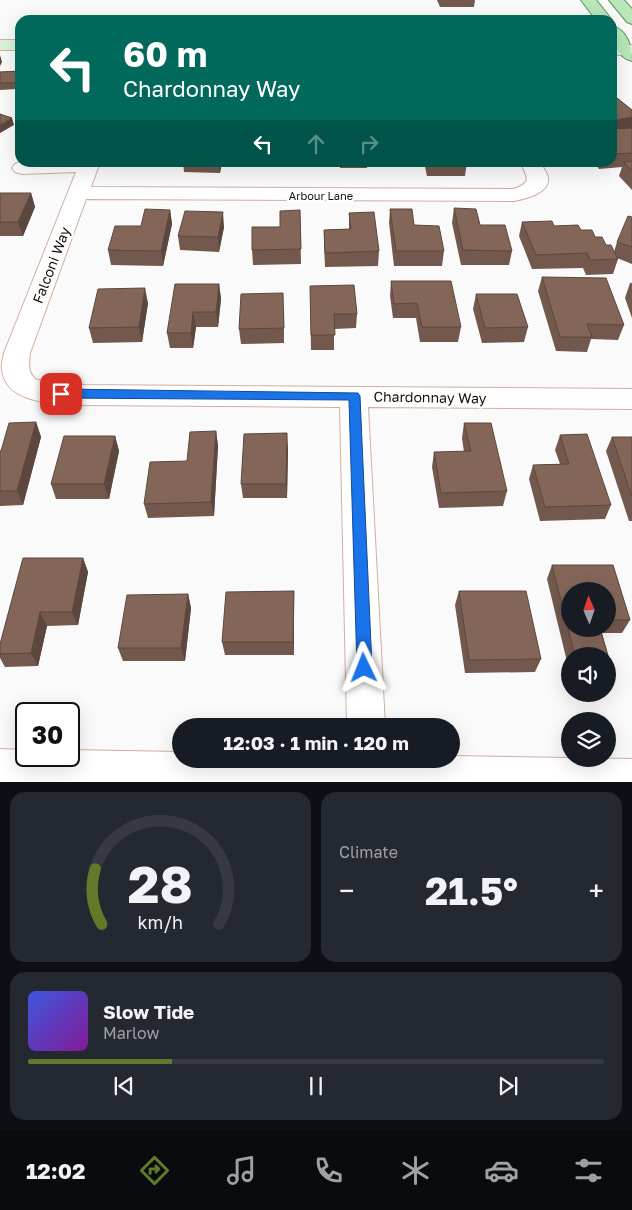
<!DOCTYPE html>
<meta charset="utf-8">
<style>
body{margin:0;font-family:"Golos Text",sans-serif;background:#242831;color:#f1f3f6;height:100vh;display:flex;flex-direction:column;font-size:19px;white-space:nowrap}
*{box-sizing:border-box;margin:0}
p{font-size:16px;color:#9ea1a6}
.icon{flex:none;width:28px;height:28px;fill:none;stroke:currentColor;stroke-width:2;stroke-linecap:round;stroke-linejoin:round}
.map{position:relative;height:782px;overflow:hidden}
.details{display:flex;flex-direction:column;gap:10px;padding:10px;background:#0d0f14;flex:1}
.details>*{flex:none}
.hud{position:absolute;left:15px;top:15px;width:602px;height:152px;border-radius:15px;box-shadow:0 5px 20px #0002;background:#00695c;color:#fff;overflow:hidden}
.needle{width:32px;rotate:358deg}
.fabs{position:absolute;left:561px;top:582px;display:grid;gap:10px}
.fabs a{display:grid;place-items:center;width:55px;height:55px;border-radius:50%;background:#171b24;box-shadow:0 5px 20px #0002;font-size:25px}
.speed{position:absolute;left:15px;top:702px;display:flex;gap:10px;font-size:25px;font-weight:700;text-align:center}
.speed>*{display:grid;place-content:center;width:65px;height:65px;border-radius:50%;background:#171b24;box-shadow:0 5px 20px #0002;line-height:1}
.speed .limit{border:2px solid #111;border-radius:8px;background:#fff;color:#111}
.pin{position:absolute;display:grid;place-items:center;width:42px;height:42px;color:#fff;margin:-21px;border-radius:10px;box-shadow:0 2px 8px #0006}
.me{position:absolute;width:55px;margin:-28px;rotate:358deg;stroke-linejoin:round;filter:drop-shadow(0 0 4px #0008)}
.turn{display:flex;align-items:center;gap:18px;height:105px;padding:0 25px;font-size:22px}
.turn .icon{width:65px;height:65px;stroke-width:2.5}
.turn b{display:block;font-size:35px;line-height:42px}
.lanes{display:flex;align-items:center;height:48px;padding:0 25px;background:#0003;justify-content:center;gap:25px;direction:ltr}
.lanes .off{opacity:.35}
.big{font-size:38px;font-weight:700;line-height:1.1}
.details .tile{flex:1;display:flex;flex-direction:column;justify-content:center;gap:8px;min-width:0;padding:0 18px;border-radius:15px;background:#242831}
.details .dial{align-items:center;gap:0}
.dial svg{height:130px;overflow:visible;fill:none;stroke:#363941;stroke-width:7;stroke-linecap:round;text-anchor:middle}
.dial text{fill:#f1f3f6;stroke:none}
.song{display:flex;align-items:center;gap:15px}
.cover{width:60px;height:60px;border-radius:8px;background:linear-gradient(135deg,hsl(230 70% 55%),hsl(290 70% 35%))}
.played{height:5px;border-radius:2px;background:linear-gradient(90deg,#63792a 25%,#363941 25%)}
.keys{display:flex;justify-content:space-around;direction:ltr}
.heat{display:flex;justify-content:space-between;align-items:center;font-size:28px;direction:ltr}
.details .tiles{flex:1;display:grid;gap:10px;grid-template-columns:1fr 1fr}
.tile:last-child{grid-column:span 2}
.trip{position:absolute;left:172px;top:718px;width:288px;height:50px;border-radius:25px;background:#171b24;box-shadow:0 5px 20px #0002;font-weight:700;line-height:50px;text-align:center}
.dock{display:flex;height:80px;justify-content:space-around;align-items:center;background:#090b0e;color:#9ea1a6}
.dock .icon{width:35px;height:35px}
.dock .current{color:#63792a}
.dock b{font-size:22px;color:#f1f3f6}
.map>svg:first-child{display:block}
</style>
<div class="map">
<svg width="632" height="783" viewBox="0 0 632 783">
<rect width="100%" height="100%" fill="#fafafa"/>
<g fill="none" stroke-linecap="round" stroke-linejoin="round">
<!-- street casing -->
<g stroke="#d0afa1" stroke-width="2">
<path id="street" d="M20,162H100L91,187L513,189C532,183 528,177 520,162H540C543,167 547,173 548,177C551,193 525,199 514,201L86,199L30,353C29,364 27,373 37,380L76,385L632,389V409L368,407L385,726H347L340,407L76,405C51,403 5,403 2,369C1,364 3,358 4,353L76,172L22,174L15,172L12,168L15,164Z
M0,749L26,750V756H69V750L181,752V759H451V756L632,759V783H0Z"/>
</g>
<!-- secondary casing -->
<g stroke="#d0afa1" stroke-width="2">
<path id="secondary" d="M0,40H20V50H0Z
M612,45H632V55H612Z"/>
</g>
<!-- primary casing -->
<g stroke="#62915e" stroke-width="2">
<path id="primary" d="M581,0H596L612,20H596Z
M609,0H624L632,9V24L627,22Z
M612,26C628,30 632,48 632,61C616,57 612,40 612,26Z"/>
</g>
<!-- street -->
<use href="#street" fill="#fff" fill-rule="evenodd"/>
<!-- secondary -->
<use href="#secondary" fill="#dbf3dc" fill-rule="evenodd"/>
<!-- primary -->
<use href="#primary" fill="#b8e7ba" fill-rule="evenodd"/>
</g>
<!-- wall -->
<path fill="#72584d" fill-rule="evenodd" d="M437,0H475L474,7H440Z
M20,71L17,89L0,90V72Z
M612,94L632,110V190L619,176L622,167L599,169L595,162H612Z
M183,162H222L220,173L184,172Z
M230,162H258L257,165H230Z
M281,162H325V165L281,166Z
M340,162H367V168H340Z
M424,162H467L465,176H427Z
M0,193H31L35,207L23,236H0Z
M454,208L480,225L512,251L509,265H461L452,223Z
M390,209L414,225L444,251L442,266H394L389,223Z
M170,210L172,224L163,266L111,265L108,250L141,226Z
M300,210L301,264L253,265L252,250Z
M349,213L379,251L378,266L325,267L324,245V230L349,229Z
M632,217V264L617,258L618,259L613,274L586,275L583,268L532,269L519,236L522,222L581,230L595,237L614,252L617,242Z
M224,227L219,252L180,250L178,236Z
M542,277L624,325L618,340L591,339L587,352L556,351L538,291Z
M391,281L461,327L458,342H420L416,318H393L390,296Z
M630,283H632V318L625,298Z
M219,284L221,299L218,327H196L193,348H170L167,333Z
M310,286L357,314L356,328L334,329V350H311Z
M476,294L528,327L524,342L482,343L473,309Z
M148,303L142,342L93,343L89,328Z
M284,308V343L241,344L239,329Z
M36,422L41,437L23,505L0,506V451Z
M464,423L507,491L503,506L439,508L432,467L434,452H464L462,438Z
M216,431L218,446L214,516L148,518L144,504Z
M560,435L611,505L605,519L540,521L529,479L533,465L560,464L555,450Z
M115,436L119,451L109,499H56L51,484Z
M612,437H632V521H629L606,451Z
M288,448L287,498H243L241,484Z
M83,558L88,572L78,625L47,626L38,666L5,667L0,658V644Z
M552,565H613L630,620L622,633H602L610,662L608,666V656H570V674L547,579ZM570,591H608V629H570Z
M294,591V655H225L222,642Z
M459,591L541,659L535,672L465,673L455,605Z
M188,594L191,608L185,661H123L118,648Z"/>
<!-- shaded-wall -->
<path fill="#5c473e" d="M0,55L2,62L0,66Z
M20,71V82L17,89L15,83Z
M632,117V129L612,134V121Z
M12,118L14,125L0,133V125Z
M219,162H222L220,173Z
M31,193L35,207L23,236L18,222Z
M170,210L172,224L163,266L161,251Z
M223,212L224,227L219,252L218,237Z
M219,284L221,299L218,327L216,312Z
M145,288L148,303L142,342L139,327Z
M193,312L196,327L193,348L191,333Z
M36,422L41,437L23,505L17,491Z
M216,431L218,446L214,516L211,502Z
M287,433L288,448L287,498L286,484Z
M115,436L119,451L109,499L104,484Z
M83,558L88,572L78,625L72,612Z
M294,591V655L293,642Z
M188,594L191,608L185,661L181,648Z
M40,612L47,626L38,666L31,653Z"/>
<!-- building -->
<path fill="#846659" stroke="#5c473e" d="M20,71L15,83H0V72Z
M612,94L632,110V117L612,121Z
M0,114L12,118L0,125Z
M632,128V153L612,154V129Z
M632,161V171L624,162Z
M0,193H31L18,222H0Z
M454,208L476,209L480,225H505L512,251L463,250Z
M145,209L170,210L161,251L108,250L115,226H141Z
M390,209H412L414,225L439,226L444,251H396Z
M300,210L301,249L252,250V227H280V211Z
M185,211L223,212L218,237L178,236Z
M374,212L379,251L325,253L324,230L351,229L349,213Z
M628,216L632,217V247L617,242Z
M552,221L554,226L578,225L581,230H592L595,237H602L606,245H611L618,259L590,260L587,253L536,255L522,222Z
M542,277L606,278L624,325L587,324L592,337H560Z
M391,281H451L461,327H422L417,303L394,304Z
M175,284H219L216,312H193L191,333H167Z
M354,285L357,314H334L335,335H311L310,286Z
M145,288L139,327L89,328L98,289Z
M283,293L284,328L239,329L241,294Z
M476,294H517L528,327L485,328Z
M36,422L17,491H0V451H1L9,423Z
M464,423H491L507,491L441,493L434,452L471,451Z
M216,431L211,502L144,504L150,462L187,461L190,432Z
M287,433L286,484H241L244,434Z
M587,434L611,505L545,507L533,465L569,464L560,435Z
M64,436H115L104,484H51Z
M612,437H632V497Z
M23,558H83L72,612H40L31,653L0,654V644Z
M552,565H613L630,620H608V591H570V629H600L610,662H608V656H575Z
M294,591L293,642H222L226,592Z
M459,591H526L541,659L469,660Z
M188,594L181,648H118L127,595Z"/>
<!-- route -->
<path fill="#1a73e8" stroke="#114b97" d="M61,389L358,393L360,396L372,668L370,673L364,675L359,673L357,668L349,400L61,398L55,394Z"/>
<g text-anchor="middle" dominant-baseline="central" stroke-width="5" stroke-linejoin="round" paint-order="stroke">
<!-- far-street labels -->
<g font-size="11" fill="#1b0f0a" stroke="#fff">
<text x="321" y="195">Arbour Lane</text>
</g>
<!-- street labels -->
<g font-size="14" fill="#1b0f0a" stroke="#fff">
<text transform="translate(51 265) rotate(-69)">Falconi Way</text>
<text transform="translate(430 397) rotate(1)">Chardonnay Way</text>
</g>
</g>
</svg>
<div class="fabs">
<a><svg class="needle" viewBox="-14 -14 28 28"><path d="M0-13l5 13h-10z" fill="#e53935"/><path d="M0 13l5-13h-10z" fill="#9ea1a6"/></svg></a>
<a><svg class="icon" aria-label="sound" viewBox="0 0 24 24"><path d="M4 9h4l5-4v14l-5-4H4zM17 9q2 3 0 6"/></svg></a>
<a><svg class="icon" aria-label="layers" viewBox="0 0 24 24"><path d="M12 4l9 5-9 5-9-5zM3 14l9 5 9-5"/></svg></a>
</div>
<div class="speed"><div class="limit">30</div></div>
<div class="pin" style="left:61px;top:394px;background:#d93025"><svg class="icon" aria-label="arrive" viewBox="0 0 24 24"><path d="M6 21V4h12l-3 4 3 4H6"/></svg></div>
<svg class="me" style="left:364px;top:668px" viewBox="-20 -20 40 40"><path d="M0-17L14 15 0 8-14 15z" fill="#1a73e8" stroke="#fff" stroke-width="4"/></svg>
<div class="trip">12:03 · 1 min · 120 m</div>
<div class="hud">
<div class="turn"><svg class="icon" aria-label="left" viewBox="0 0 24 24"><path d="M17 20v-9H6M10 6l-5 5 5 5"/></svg><div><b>60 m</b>Chardonnay Way</div></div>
<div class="lanes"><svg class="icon" aria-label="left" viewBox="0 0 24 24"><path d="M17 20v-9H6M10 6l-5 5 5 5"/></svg><svg class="icon off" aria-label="ahead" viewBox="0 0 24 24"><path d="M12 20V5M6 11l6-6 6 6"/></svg><svg class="icon off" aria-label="right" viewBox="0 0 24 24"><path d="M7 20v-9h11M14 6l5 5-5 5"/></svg></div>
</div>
</div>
<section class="details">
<div class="tiles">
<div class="tile dial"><svg viewBox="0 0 100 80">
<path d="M14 69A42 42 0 1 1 86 69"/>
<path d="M14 69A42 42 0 0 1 10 35" stroke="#63792a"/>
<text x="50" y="56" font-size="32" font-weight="700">28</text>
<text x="50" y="72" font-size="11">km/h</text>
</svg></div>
<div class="tile"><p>Climate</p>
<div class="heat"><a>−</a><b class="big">21.5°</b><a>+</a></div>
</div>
<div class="tile">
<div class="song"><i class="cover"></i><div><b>Slow Tide</b><p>Marlow</p></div></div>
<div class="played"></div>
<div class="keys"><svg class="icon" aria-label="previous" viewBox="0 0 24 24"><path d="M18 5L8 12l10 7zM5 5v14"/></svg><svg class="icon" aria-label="pause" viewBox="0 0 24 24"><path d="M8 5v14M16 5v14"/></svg><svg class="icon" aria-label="next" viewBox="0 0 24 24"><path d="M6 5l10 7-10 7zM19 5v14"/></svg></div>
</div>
</div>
</section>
<nav class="dock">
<b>12:02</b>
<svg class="icon current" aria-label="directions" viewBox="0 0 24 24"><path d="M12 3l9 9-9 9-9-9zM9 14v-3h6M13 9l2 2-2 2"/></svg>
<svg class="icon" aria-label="music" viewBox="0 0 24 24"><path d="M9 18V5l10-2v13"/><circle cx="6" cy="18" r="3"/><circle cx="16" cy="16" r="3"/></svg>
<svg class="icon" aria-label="phone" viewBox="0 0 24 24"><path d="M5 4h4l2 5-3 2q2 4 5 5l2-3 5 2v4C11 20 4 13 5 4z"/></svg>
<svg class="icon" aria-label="climate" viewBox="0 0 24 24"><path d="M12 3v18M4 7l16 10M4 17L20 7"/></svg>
<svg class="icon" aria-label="car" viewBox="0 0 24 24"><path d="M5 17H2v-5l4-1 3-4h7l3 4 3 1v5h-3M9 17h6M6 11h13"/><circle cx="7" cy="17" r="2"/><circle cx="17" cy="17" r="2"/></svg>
<svg class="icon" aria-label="filters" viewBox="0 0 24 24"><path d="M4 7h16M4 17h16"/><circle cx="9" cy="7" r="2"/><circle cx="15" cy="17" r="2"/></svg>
</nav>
